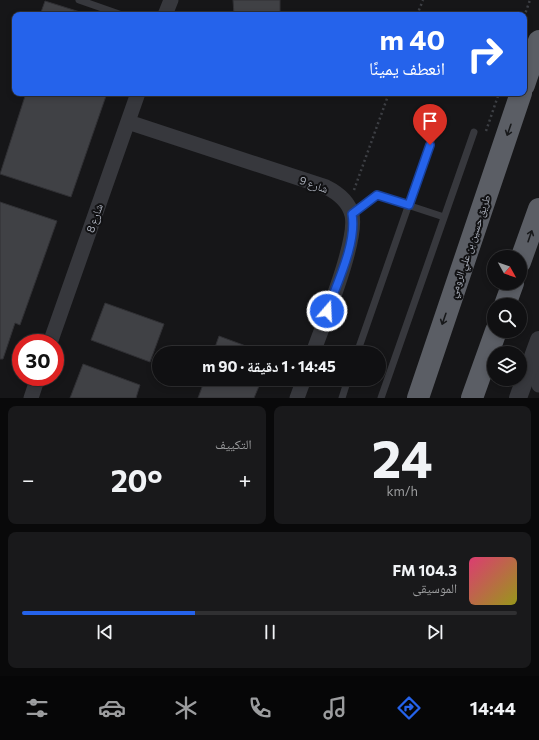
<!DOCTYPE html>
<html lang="ar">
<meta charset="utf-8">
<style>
body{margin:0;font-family:Commissioner,"Noto Naskh Arabic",sans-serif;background:#19191b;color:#f1f3f6;direction:rtl;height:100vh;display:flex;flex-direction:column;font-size:15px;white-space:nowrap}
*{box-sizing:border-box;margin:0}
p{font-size:13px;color:#9c9d9f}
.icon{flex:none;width:22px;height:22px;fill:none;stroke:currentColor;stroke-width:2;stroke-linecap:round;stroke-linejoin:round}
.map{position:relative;height:398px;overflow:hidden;direction:ltr}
.side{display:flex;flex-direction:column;gap:8px;padding:8px;background:#09090a;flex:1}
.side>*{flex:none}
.guide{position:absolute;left:12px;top:12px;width:515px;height:84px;border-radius:8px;box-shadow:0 2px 6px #0003,0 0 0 1px #303032;direction:rtl;background:#2563eb;color:#fff;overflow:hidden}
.needle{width:26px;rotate:130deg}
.tools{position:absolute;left:487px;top:250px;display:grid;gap:8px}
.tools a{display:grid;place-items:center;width:40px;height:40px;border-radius:50%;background:#101012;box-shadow:0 2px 6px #0003,0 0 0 1px #303032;font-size:20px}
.speed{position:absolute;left:12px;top:334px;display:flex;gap:8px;font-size:20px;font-weight:700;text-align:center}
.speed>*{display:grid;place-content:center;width:52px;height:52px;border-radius:50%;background:#101012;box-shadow:0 2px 6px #0003,0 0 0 1px #303032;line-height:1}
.speed .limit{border:6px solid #d22;background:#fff;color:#111}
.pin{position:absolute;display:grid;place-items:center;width:34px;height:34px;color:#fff;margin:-41px -17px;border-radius:50% 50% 50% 0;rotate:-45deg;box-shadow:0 0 4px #0007}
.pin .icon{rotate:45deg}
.me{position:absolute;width:44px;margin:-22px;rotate:19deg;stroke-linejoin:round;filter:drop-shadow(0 0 3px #0008)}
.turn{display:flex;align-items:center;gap:14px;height:84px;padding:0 16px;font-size:18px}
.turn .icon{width:52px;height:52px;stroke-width:2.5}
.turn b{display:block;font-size:28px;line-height:34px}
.big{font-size:30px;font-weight:700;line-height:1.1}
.side .tile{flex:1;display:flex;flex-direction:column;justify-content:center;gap:6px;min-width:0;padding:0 14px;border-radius:8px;background:#19191b}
.side .dial{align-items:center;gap:0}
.dial b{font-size:52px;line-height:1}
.song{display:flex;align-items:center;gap:12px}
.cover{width:48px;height:48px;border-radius:6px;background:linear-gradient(135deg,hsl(340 70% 55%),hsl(60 70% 35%))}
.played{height:4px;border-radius:2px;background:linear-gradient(90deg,#2563eb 35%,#303032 35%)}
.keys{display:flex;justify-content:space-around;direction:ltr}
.heat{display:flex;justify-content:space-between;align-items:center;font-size:22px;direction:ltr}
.side .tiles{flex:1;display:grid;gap:8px;grid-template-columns:1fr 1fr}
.tile:last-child{grid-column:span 2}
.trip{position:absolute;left:152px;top:346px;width:234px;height:40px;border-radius:20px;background:#101012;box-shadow:0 2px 6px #0003,0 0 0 1px #303032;font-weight:700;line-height:40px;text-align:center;direction:rtl}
.tabs{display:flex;height:64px;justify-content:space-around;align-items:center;background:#060607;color:#9c9d9f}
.tabs .icon{width:28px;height:28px}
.tabs .current{color:#2563eb}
.tabs b{font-size:18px;color:#f1f3f6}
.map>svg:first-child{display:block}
</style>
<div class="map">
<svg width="539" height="398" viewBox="0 0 539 398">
<rect width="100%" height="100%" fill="#161618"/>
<!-- building -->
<path fill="#404145" stroke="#303034" d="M233,0H280V15H234Z
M45,1L80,12L79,15H40Z
M26,93H107L71,197L0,174Z
M0,202L57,221L20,325L15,323L3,359H0Z
M105,303L164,324L150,362L91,340Z
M219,336L262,352V353H213Z
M83,364L140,385L136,398H70Z
M205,379H262L254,398H198Z"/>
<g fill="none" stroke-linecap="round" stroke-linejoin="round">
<!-- path -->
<path stroke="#3d3f44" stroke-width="2.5" stroke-dasharray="2 3" stroke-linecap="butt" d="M417,15L423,0
M524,17L530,0
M486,131L499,93
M354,190L389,93"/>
<!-- service -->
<path stroke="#37383d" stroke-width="7" d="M79,0L122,15
M352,214L377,195L444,217
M357,353L440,115
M342,398L348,379
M381,398L474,132"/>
<!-- minor -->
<path stroke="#37383d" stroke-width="15" d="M165,15L171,0
M128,122L326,187C338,193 349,202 352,215C358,241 323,324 313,353
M50,343L138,93
M535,352L539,385
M31,398L38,377
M297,398L304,379"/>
<!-- tertiary -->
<path stroke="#37383d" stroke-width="18" d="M518,398L539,340"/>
<!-- trunk -->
<path stroke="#5b5e65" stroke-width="22" d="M524,85L539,41
M520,262L539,209
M505,305L513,283
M418,398L521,93
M472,398L496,331"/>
</g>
<!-- one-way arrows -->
<defs><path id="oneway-shaft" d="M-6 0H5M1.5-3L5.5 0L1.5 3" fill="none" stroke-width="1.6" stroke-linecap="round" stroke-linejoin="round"/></defs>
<g stroke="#18191b">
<use href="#oneway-shaft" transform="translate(509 130) rotate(109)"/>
<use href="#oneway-shaft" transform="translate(530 236) rotate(-71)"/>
<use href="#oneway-shaft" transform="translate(444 319) rotate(109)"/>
</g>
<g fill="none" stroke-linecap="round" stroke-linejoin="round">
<!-- route casing -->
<g stroke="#184099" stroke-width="10">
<path id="route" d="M327,311C337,283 357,243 352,214L377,195L409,205L430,145"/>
</g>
<!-- route -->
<use href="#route" stroke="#2563eb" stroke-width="7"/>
</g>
<g text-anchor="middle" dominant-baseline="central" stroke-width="4" stroke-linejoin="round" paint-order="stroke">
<!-- street labels -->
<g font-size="11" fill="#a8adb8" stroke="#111113">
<text transform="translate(314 184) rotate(20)">شارع 9</text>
<text transform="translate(94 218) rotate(-71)">شارع 8</text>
<text transform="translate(469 246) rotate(-71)">طريق حسين بن علي الرومي</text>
</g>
</g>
</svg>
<div class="tools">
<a><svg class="needle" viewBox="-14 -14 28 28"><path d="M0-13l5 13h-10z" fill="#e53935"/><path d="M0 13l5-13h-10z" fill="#9c9d9f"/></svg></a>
<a><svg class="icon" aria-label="search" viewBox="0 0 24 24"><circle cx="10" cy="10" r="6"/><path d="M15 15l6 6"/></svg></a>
<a><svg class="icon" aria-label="layers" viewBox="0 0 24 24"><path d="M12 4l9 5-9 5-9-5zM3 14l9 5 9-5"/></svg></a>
</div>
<div class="speed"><div class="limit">30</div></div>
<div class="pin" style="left:430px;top:145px;background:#d93025"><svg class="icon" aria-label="arrive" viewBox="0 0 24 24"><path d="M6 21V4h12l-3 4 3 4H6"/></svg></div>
<svg class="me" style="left:327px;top:311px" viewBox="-20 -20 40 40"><circle r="17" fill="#2563eb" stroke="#fff" stroke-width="3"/><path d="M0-11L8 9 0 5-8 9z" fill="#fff"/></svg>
<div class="trip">14:45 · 1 دقيقة · 90 m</div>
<div class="guide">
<div class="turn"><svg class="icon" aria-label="right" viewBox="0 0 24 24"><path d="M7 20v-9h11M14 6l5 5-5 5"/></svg><div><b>40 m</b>انعطف يمينًا</div></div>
</div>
</div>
<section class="side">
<div class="tiles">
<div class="tile dial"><b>24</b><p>km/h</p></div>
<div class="tile"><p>التكييف</p>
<div class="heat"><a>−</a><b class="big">20°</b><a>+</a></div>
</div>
<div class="tile">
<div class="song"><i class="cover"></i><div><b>104.3 FM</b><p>الموسيقى</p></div></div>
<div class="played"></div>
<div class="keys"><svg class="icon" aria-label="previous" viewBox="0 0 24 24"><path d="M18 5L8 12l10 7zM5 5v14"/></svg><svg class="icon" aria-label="pause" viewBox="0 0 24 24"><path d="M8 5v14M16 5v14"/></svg><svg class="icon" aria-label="next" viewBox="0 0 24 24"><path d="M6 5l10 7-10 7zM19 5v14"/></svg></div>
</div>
</div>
</section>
<nav class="tabs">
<b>14:44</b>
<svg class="icon current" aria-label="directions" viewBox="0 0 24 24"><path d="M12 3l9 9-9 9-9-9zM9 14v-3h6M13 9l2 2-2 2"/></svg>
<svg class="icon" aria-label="music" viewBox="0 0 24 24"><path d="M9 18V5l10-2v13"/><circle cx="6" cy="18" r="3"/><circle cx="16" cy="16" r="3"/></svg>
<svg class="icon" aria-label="phone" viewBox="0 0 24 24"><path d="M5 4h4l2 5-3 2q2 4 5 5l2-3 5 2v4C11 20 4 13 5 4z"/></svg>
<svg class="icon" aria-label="climate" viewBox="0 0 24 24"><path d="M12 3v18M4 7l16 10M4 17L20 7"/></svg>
<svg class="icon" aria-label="car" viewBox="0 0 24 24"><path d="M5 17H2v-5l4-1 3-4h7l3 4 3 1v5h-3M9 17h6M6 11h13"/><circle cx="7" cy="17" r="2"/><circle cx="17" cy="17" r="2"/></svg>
<svg class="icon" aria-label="filters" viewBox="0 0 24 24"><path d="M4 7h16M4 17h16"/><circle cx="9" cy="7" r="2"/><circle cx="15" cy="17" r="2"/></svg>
</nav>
